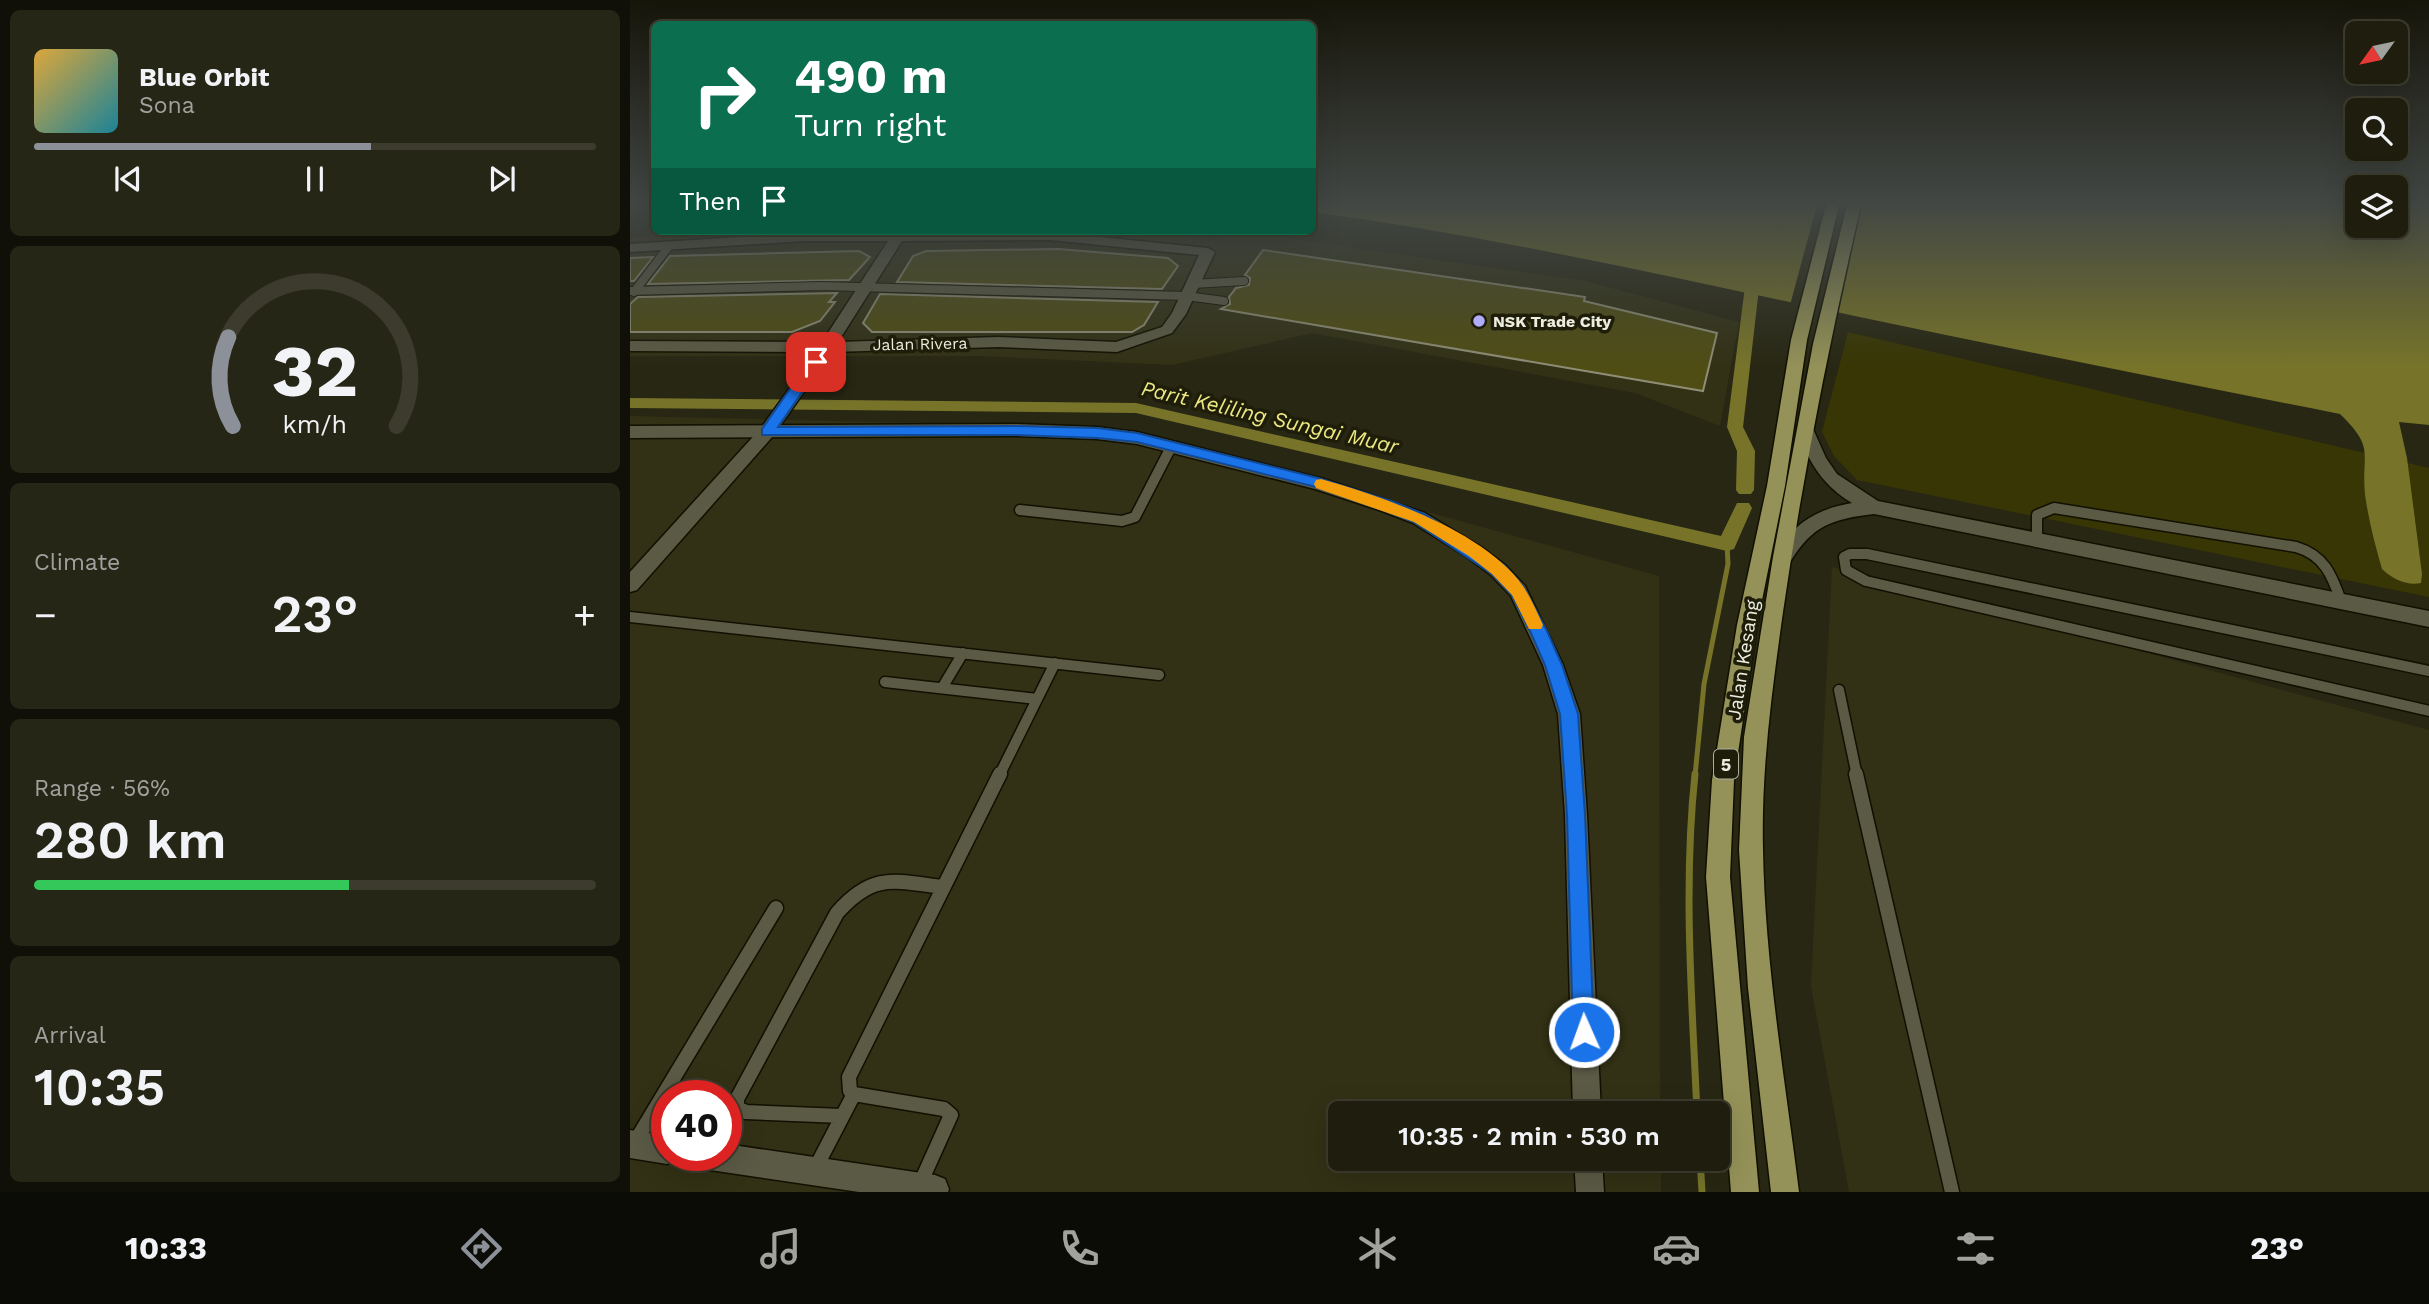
<!DOCTYPE html>
<meta charset="utf-8">
<style>
body{margin:0;font-family:"Work Sans",sans-serif;background:#262617;color:#f1f3f6;height:100vh;display:flex;flex-direction:column;font-size:26px;white-space:nowrap}
*{box-sizing:border-box;margin:0}
p{font-size:23px;color:#a1a29e}
.icon{flex:none;width:38px;height:38px;fill:none;stroke:currentColor;stroke-width:2;stroke-linecap:round;stroke-linejoin:round}
.map{position:relative;flex:1;overflow:hidden}
.side{display:flex;flex-direction:column;gap:10px;padding:10px;background:#101008;width:630px}
.side>*{flex:none}
.hud{position:absolute;left:21px;top:21px;width:665px;height:214px;border-radius:10px;box-shadow:0 7px 28px #0002,0 0 0 2px #3c3b2e;background:#0b6e4f;color:#fff;overflow:hidden}
.needle{width:46px;rotate:237deg}
.tools{position:absolute;left:1715px;top:21px;display:grid;gap:14px}
.tools a{display:grid;place-items:center;width:63px;height:63px;border-radius:10px;background:#1e1d0e;box-shadow:0 7px 28px #0002,0 0 0 2px #3c3b2e;font-size:35px}
.speed{position:absolute;left:21px;top:1080px;display:flex;gap:14px;font-size:35px;font-weight:700;text-align:center}
.speed>*{display:grid;place-content:center;width:91px;height:91px;border-radius:50%;background:#1e1d0e;box-shadow:0 7px 28px #0002,0 0 0 2px #3c3b2e;line-height:1}
.speed .limit{border:10px solid #d22;background:#fff;color:#111}
.pin{position:absolute;display:grid;place-items:center;width:60px;height:60px;color:#fff;margin:-30px;border-radius:14px;box-shadow:0 4px 10px #0006}
.me{position:absolute;width:77px;margin:-38px;rotate:358deg;stroke-linejoin:round;filter:drop-shadow(0 0 5px #0008)}
.turn{display:flex;align-items:center;gap:24px;height:147px;padding:0 28px;font-size:32px}
.turn .icon{width:91px;height:91px;stroke-width:2.5}
.turn b{display:block;font-size:49px;line-height:60px}
.then{display:flex;align-items:center;height:66px;padding:0 28px;background:#0003;gap:14px;font-size:26px}
.big{font-size:52px;font-weight:600;line-height:1.1}
.side .card{flex:1;display:flex;flex-direction:column;justify-content:center;gap:10px;min-width:0;padding:0 24px;border-radius:10px;background:#262617}
.side .dial{align-items:center;gap:0}
.dial svg{height:182px;overflow:visible;fill:none;stroke:#3c3b2e;stroke-width:7;stroke-linecap:round;text-anchor:middle}
.dial text{fill:#f1f3f6;stroke:none}
.song{display:flex;align-items:center;gap:21px}
.cover{width:84px;height:84px;border-radius:10px;background:linear-gradient(135deg,hsl(40 70% 55%),hsl(190 70% 35%))}
.played{height:7px;border-radius:4px;background:linear-gradient(90deg,#8c9099 60%,#3c3b2e 60%)}
.keys{display:flex;justify-content:space-around;direction:ltr}
.heat{display:flex;justify-content:space-between;align-items:center;font-size:38px;direction:ltr}
.charge{height:10px;border-radius:5px;background:linear-gradient(90deg,#34c759 56%,#3c3b2e 0)}
.trip{position:absolute;left:698px;top:1101px;width:402px;height:70px;border-radius:10px;background:#1e1d0e;box-shadow:0 7px 28px #0002,0 0 0 2px #3c3b2e;font-weight:600;line-height:70px;text-align:center}
.tab-bar{display:flex;height:112px;justify-content:space-around;align-items:center;background:#0c0c06;color:#a1a29e}
.tab-bar .icon{width:49px;height:49px}
.tab-bar .selected{color:#8c9099}
.tab-bar b{font-size:32px;color:#f1f3f6}
main{display:flex;flex:1;min-height:0}
.map>svg:first-child{display:block}
</style>
<main>
<section class="side">
<div class="card">
<div class="song"><i class="cover"></i><div><b>Blue Orbit</b><p>Sona</p></div></div>
<div class="played"></div>
<div class="keys"><svg class="icon" aria-label="previous" viewBox="0 0 24 24"><path d="M18 5L8 12l10 7zM5 5v14"/></svg><svg class="icon" aria-label="pause" viewBox="0 0 24 24"><path d="M8 5v14M16 5v14"/></svg><svg class="icon" aria-label="next" viewBox="0 0 24 24"><path d="M6 5l10 7-10 7zM19 5v14"/></svg></div>
</div>
<div class="card dial"><svg viewBox="0 0 100 80">
<path d="M14 69A42 42 0 1 1 86 69"/>
<path d="M14 69A42 42 0 0 1 12 30" stroke="#8c9099"/>
<text x="50" y="56" font-size="32" font-weight="700">32</text>
<text x="50" y="72" font-size="11">km/h</text>
</svg></div>
<div class="card"><p>Climate</p>
<div class="heat"><a>−</a><b class="big">23°</b><a>+</a></div>
</div>
<div class="card"><p>Range · 56%</p><b class="big">280 km</b><div class="charge"></div></div>
<div class="card"><p>Arrival</p><b class="big">10:35</b></div>
</section>
<div class="map">
<svg width="1799" height="1192" viewBox="0 0 1799 1192">
<rect width="100%" height="100%" fill="#282713"/>
<!-- built -->
<path fill="#323115" fill-rule="evenodd" d="M283,231H458L587,240L620,233L955,281L1109,322L1090,426L1005,393L682,333L542,365L351,356H0V238L64,234Z
M0,416L495,428L1029,576L1030,1113H710V1158L1031,1159V1192H0ZM37,1096H96V1155H37Z
M1202,567L1799,730V1192H1219L1181,986Z"/>
<!-- green -->
<path fill="#383604" d="M1218,332L1799,468V597L1227,480L1204,456L1192,432Z"/>
<!-- water -->
<path fill="#77742a" d="M683,201H1727V226H1766V201H1799V425L1769,422L1777,458L1792,574L1791,583C1777,586 1762,579 1752,569C1745,545 1738,518 1735,494C1731,452 1746,449 1710,414C1579,388 1447,362 1316,335C1105,292 896,241 683,212Z"/>
<!-- pier -->
<path fill="#282713" d="M1188,201H1228L1207,315L1160,305Z"/>
<g fill="none" stroke-linecap="round" stroke-linejoin="round">
<!-- stream-far1 -->
<path stroke="#77742a" stroke-width="5" d="M1065,776L1074,684L1098,564L1097,544"/>
<!-- stream -->
<path stroke="#77742a" stroke-width="7" d="M1065,774C1053,887 1062,1000 1067,1113
M1070,1158L1072,1192"/>
<!-- canal -->
<path fill="#77742a" fill-rule="evenodd" d="M1124,267L1131,271L1113,427L1125,451L1124,490L1121,494H1109L1106,490L1107,451L1097,427L1117,271Z
M0,398L506,403L1091,536L1107,503H1119L1122,508L1104,549L1097,551L506,413L0,408Z"/>
</g>
<!-- building -->
<path fill="#4f4d14" stroke="#8e8d76" stroke-width="2" d="M428,249L538,258L548,266L532,289L267,282L283,256L296,251Z
M633,250L955,297L954,301L1087,333L1073,391L591,309L600,304L599,297L606,288L619,285L620,278L615,275Z
M229,251L240,257L219,280L18,284L40,256Z
M23,257L4,281H0V258Z
M207,293L199,302H205L190,321L162,332H0V304L8,297Z
M250,294L528,302L514,325L502,332H242L233,323Z"/>
<g fill="none" stroke-linecap="round" stroke-linejoin="round">
<!-- service-far2 casing -->
<g stroke="#111001" stroke-width="10">
<path id="service-far2" d="M562,284L614,281
M0,291L191,286L556,296L594,301
M4,292L39,246
M538,453L541,447"/>
</g>
<!-- service-far1 casing -->
<g stroke="#111001" stroke-width="13">
<path id="service-far1" d="M390,510L492,521L505,517L539,451
M1407,539V515L1424,508L1666,547C1694,555 1702,575 1711,601
M0,617L529,675
M1799,671L1237,554H1220L1214,557L1216,570L1236,581L1799,711
M255,682L407,699
M312,688L333,653
M1209,690L1227,776
M369,776L425,663"/>
</g>
<!-- service casing -->
<g stroke="#111001" stroke-width="17">
<path id="service" d="M1226,774L1322,1192
M212,1116L116,1112L107,1108V1099L207,913C243,872 264,881 313,887
M5,1142L146,908
M185,1169L224,1094
M290,1184L321,1115L314,1109L224,1094L220,1091L219,1077L370,774"/>
</g>
<!-- minor casing -->
<g stroke="#111001" stroke-width="3">
<path id="minor" d="M420,232L578,248L585,252L556,314L542,333L487,352L368,347L202,352L143,436L7,590L0,592V572L131,428L186,352L0,351V341L192,342L258,241H175L0,252V244L175,233ZM420,240L569,255L542,313L532,327L486,342L368,337L208,342L272,241Z
M1177,427L1183,429L1196,458L1207,474L1248,501L1799,611V627L1244,514C1202,519 1183,525 1160,562H1146L1144,557L1146,552C1166,522 1187,509 1222,503C1194,486 1179,464 1169,433Z
M0,1130L37,1136V1155H49L47,1160L37,1164L0,1158Z
M96,1144L305,1175L315,1179L319,1189L318,1192H229L73,1169L63,1165L59,1155H96Z"/>
</g>
<!-- tertiary casing -->
<g stroke="#111001" stroke-width="3">
<path id="tertiary" d="M387,424L467,427L507,432L694,479L795,513L851,547L875,565L895,586L933,665L950,714L957,815L971,1113H943L935,815L928,714L913,665L881,596L861,575L837,557L783,523L752,511L685,489L507,444L467,439L387,436L0,438V426Z
M944,1158H972L974,1192H946Z"/>
</g>
<!-- primary casing -->
<g stroke="#111001" stroke-width="3">
<path id="primary" d="M1197,201H1210L1177,340L1155,486L1127,625L1104,780L1100,877L1129,1192H1101L1076,877L1082,780L1107,625L1137,486L1161,340Z
M1218,201H1232C1200,338 1173,474 1153,612C1142,691 1131,770 1133,850C1135,964 1155,1079 1169,1192H1141L1118,988L1109,850L1114,737L1143,557L1183,344Z"/>
</g>
<!-- service-far2 -->
<use href="#service-far2" stroke="#5b5a45" stroke-width="8"/>
<!-- service-far1 -->
<use href="#service-far1" stroke="#5b5a45" stroke-width="10"/>
<!-- service -->
<use href="#service" stroke="#5b5a45" stroke-width="14"/>
<!-- minor -->
<use href="#minor" fill="#5b5a45" fill-rule="evenodd"/>
<!-- tertiary -->
<use href="#tertiary" fill="#5b5a45" fill-rule="evenodd"/>
<!-- primary -->
<use href="#primary" fill="#949258" fill-rule="evenodd"/>
</g>
<!-- sky -->
<linearGradient id="sky" x2="0" y2="1"><stop stop-color="#16150a"/><stop offset="0.55" stop-color="#424744"/><stop offset="1" stop-color="#424744" stop-opacity="0"/></linearGradient>
<rect width="1799" height="368" fill="url(#sky)"/>
<!-- route -->
<path fill="#1a73e8" stroke="#114b97" stroke-width="2" d="M186,358L193,362L148,427L387,426L467,428L507,433L688,478L764,502L794,514L874,565L893,586L917,631L932,665L948,714L955,815L964,1032L961,1039L954,1042L946,1039L943,1032L937,815L930,714L915,665L900,631L882,595L862,574L784,522L753,510L686,487L507,442L467,438L387,435H132V429L181,359Z"/>
<!-- slow -->
<path fill="#f59e0b" d="M691,479C754,497 854,531 893,586C901,598 907,612 913,625L911,629H899L882,595L862,574L839,556L784,522L686,488L684,484L686,480Z"/>
<!-- markers -->
<circle fill="#b2adf9" stroke="#1e1d0a" stroke-width="2.5" cx="849" cy="321" r="7"/>
<g text-anchor="middle" dominant-baseline="central" stroke-width="7" stroke-linejoin="round" paint-order="stroke">
<!-- far-poi labels -->
<g font-size="16" font-weight="bold" fill="#ececdf" stroke="#1e1d0a" text-anchor="start">
<text x="863" y="321">NSK Trade City</text>
</g>
<!-- far-street labels -->
<g font-size="16" fill="#ececdf" stroke="#1e1d0a">
<text transform="translate(290 344) rotate(-1)">Jalan Rivera</text>
</g>
<!-- shield labels -->
<rect fill="#1e1d0a" stroke="#aeae9f" stroke-width="2" x="1084" y="749.5" width="24" height="29" rx="5"/>
<g font-size="18" font-weight="bold" fill="#ececdf">
<text x="1096" y="764">5</text>
</g>
<!-- street labels -->
<g font-size="19" fill="#ececdf" stroke="#1e1d0a">
<text transform="translate(1113 660) rotate(-81)">Jalan Kesang</text>
</g>
<!-- water labels -->
<g font-size="21" font-style="italic" fill="#ece882" stroke="#1e1d0a">
<text transform="translate(640 417) rotate(13)">Parit Keliling Sungai Muar</text>
</g>
</g>
</svg>
<div class="tools">
<a><svg class="needle" viewBox="-14 -14 28 28"><path d="M0-13l5 13h-10z" fill="#e53935"/><path d="M0 13l5-13h-10z" fill="#a1a29e"/></svg></a>
<a><svg class="icon" aria-label="search" viewBox="0 0 24 24"><circle cx="10" cy="10" r="6"/><path d="M15 15l6 6"/></svg></a>
<a><svg class="icon" aria-label="layers" viewBox="0 0 24 24"><path d="M12 4l9 5-9 5-9-5zM3 14l9 5 9-5"/></svg></a>
</div>
<div class="speed"><div class="limit">40</div></div>
<div class="pin" style="left:186px;top:362px;background:#d93025"><svg class="icon" aria-label="arrive" viewBox="0 0 24 24"><path d="M6 21V4h12l-3 4 3 4H6"/></svg></div>
<svg class="me" style="left:954px;top:1032px" viewBox="-20 -20 40 40"><circle r="17" fill="#1a73e8" stroke="#fff" stroke-width="3"/><path d="M0-11L8 9 0 5-8 9z" fill="#fff"/></svg>
<div class="trip">10:35 · 2 min · 530 m</div>
<div class="hud">
<div class="turn"><svg class="icon" aria-label="right" viewBox="0 0 24 24"><path d="M7 20v-9h11M14 6l5 5-5 5"/></svg><div><b>490 m</b>Turn right</div></div>
<div class="then">Then<svg class="icon" aria-label="arrive" viewBox="0 0 24 24"><path d="M6 21V4h12l-3 4 3 4H6"/></svg></div>
</div>
</div>
</main>
<nav class="tab-bar">
<b>10:33</b>
<svg class="icon selected" aria-label="directions" viewBox="0 0 24 24"><path d="M12 3l9 9-9 9-9-9zM9 14v-3h6M13 9l2 2-2 2"/></svg>
<svg class="icon" aria-label="music" viewBox="0 0 24 24"><path d="M9 18V5l10-2v13"/><circle cx="6" cy="18" r="3"/><circle cx="16" cy="16" r="3"/></svg>
<svg class="icon" aria-label="phone" viewBox="0 0 24 24"><path d="M5 4h4l2 5-3 2q2 4 5 5l2-3 5 2v4C11 20 4 13 5 4z"/></svg>
<svg class="icon" aria-label="climate" viewBox="0 0 24 24"><path d="M12 3v18M4 7l16 10M4 17L20 7"/></svg>
<svg class="icon" aria-label="car" viewBox="0 0 24 24"><path d="M5 17H2v-5l4-1 3-4h7l3 4 3 1v5h-3M9 17h6M6 11h13"/><circle cx="7" cy="17" r="2"/><circle cx="17" cy="17" r="2"/></svg>
<svg class="icon" aria-label="filters" viewBox="0 0 24 24"><path d="M4 7h16M4 17h16"/><circle cx="9" cy="7" r="2"/><circle cx="15" cy="17" r="2"/></svg>
<b>23°</b>
</nav>
